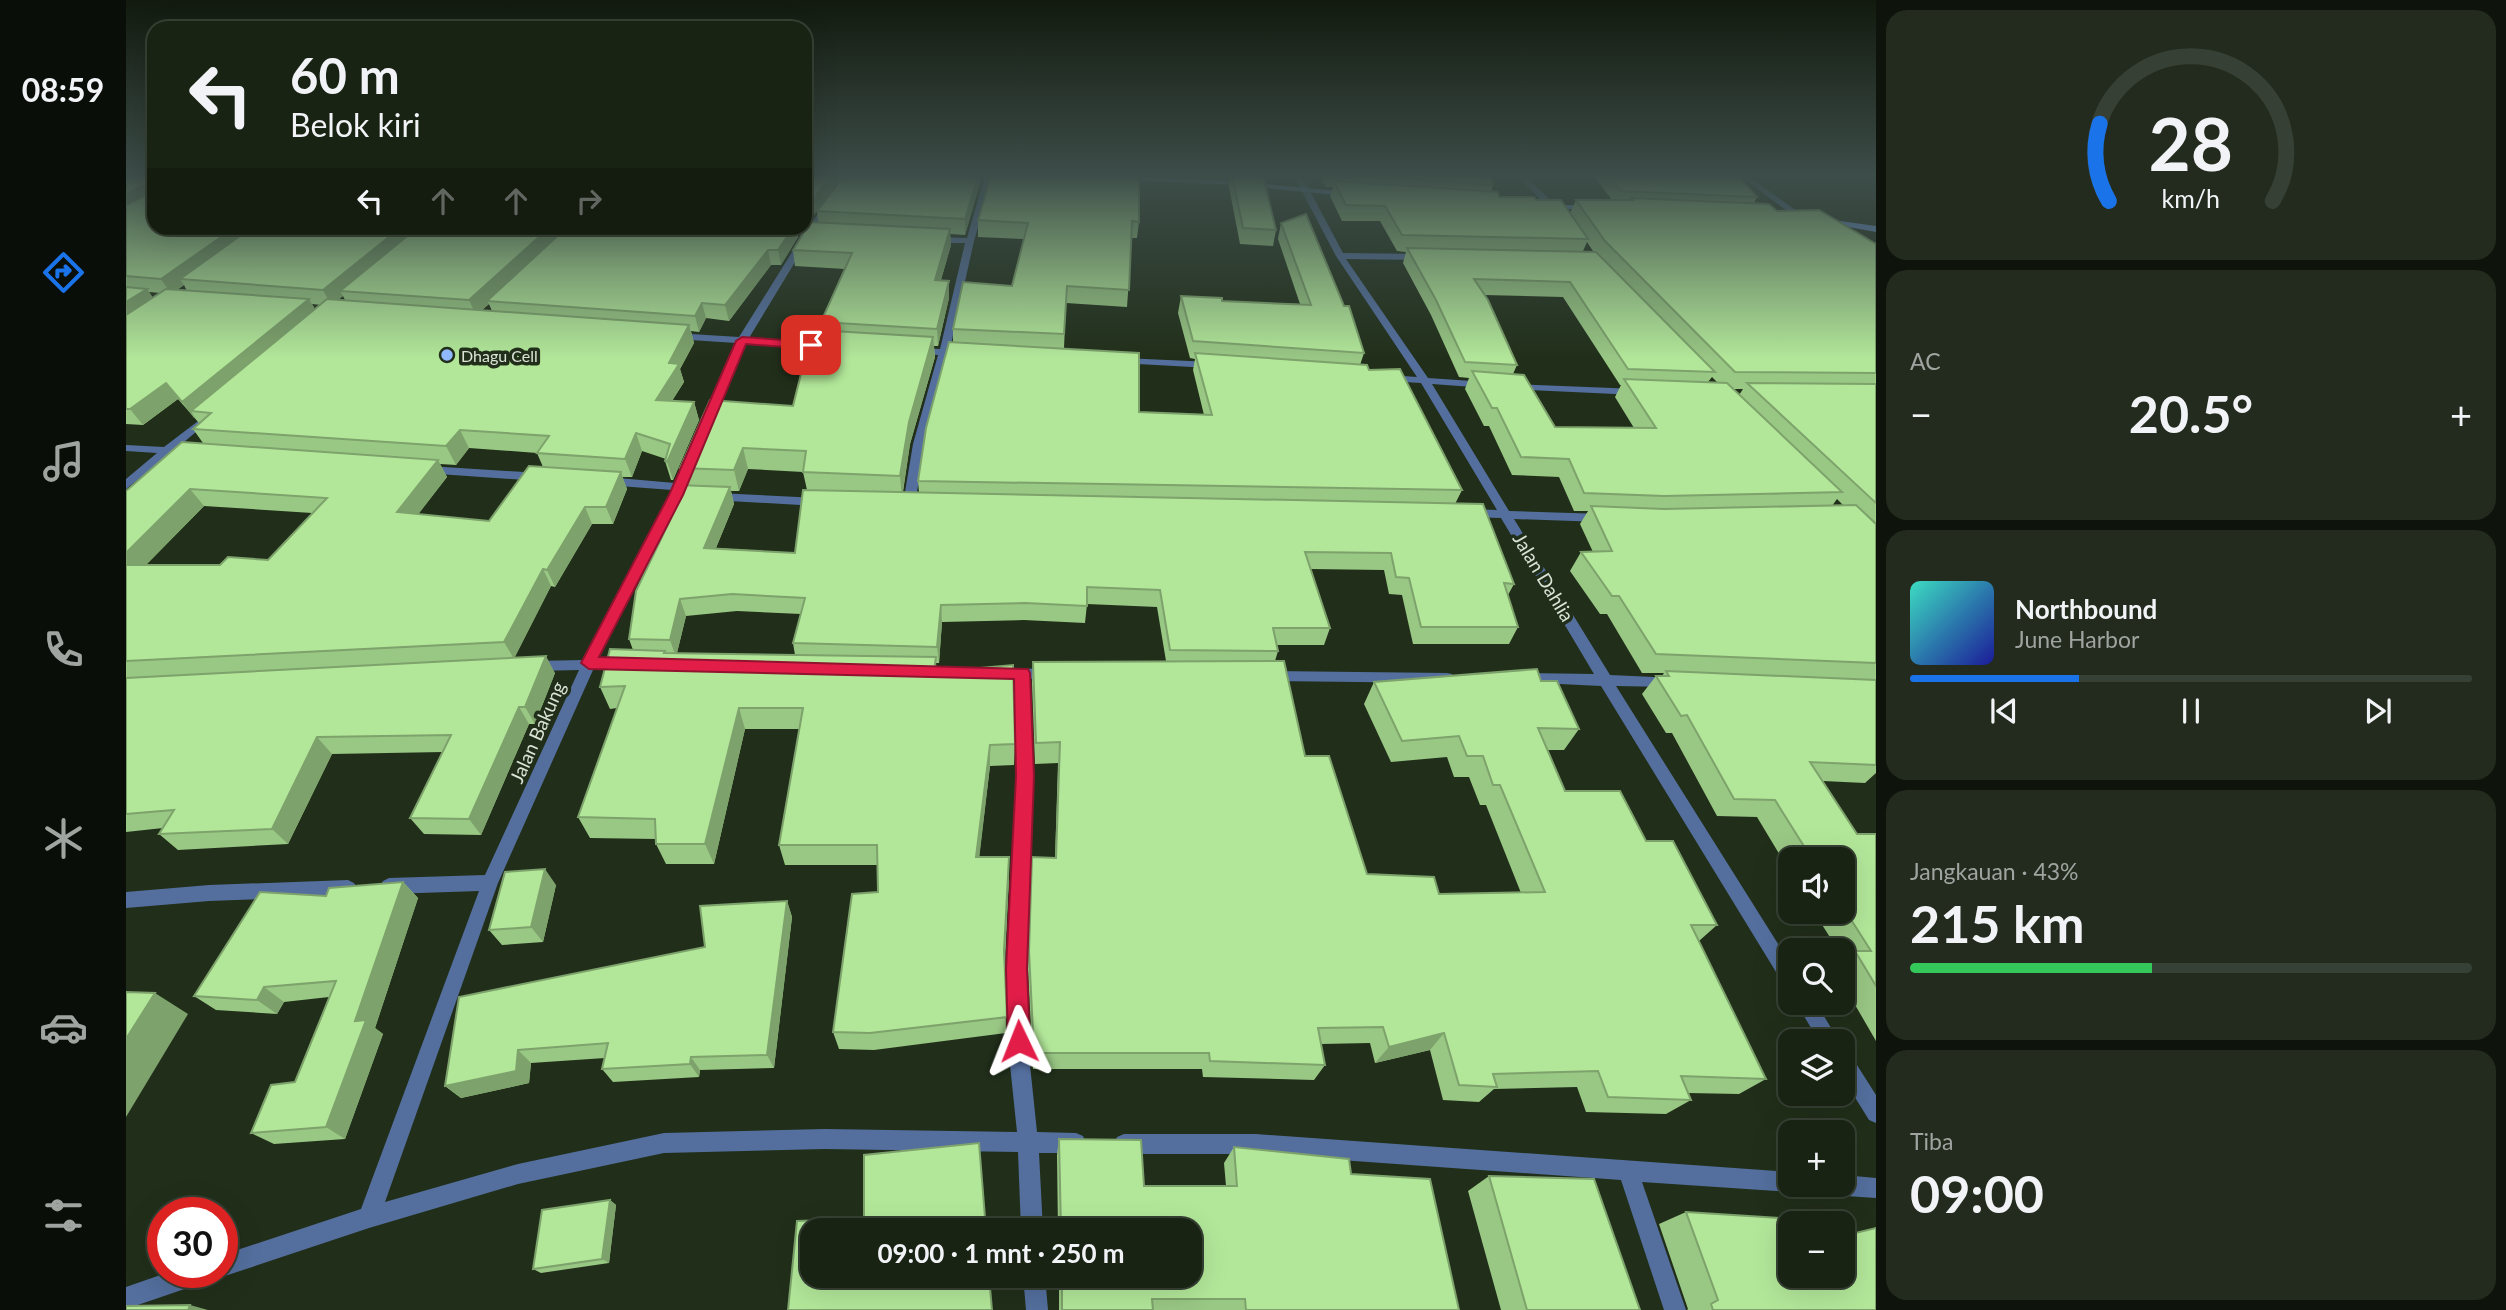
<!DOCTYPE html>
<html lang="id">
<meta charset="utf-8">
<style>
body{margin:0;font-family:Lato,sans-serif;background:#222b1d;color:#f1f3f6;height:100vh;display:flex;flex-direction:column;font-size:26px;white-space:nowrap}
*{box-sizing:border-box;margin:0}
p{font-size:23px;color:#9fa4a0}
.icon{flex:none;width:38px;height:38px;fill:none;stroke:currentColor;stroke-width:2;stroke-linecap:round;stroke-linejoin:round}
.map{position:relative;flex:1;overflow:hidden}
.drawer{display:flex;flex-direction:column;gap:10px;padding:10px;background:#0e130b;width:630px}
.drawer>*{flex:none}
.banner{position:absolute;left:21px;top:21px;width:665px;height:214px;border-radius:21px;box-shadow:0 7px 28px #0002,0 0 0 2px #374034;background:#192314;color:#f1f3f6;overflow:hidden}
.fabs{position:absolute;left:1652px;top:847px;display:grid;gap:14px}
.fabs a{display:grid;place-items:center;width:77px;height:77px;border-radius:14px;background:#192314;box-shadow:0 7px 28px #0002,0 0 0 2px #374034;font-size:35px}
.speed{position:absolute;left:21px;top:1197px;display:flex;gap:14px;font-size:35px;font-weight:700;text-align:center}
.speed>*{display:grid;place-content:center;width:91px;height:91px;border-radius:50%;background:#192314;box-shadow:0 7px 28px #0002,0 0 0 2px #374034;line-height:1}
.speed .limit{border:10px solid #d22;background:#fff;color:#111}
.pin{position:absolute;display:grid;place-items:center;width:60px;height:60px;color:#fff;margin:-30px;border-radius:14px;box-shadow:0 4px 10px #0006}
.me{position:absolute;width:77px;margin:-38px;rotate:358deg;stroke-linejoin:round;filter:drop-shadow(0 0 5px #0008)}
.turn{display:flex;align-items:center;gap:24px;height:147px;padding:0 28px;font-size:32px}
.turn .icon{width:91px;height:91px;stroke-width:2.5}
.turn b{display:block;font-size:49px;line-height:60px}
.lanes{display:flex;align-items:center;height:66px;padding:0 28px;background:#0003;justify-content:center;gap:35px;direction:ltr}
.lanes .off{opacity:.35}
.big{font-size:52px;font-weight:700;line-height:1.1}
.drawer .tile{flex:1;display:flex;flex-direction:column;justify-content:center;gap:10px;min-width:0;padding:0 24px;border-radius:21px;background:#222b1d}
.drawer .dial{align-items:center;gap:0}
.dial svg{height:182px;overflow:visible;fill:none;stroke:#374034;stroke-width:7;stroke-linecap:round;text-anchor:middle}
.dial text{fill:#f1f3f6;stroke:none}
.song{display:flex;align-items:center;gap:21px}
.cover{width:84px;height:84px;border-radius:10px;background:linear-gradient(135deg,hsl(170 70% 55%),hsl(240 70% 35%))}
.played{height:7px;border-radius:4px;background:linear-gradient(90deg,#1a73e8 30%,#374034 30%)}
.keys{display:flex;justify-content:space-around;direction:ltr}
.heat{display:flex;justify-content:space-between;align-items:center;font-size:38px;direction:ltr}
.charge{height:10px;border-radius:5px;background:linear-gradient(90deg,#34c759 43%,#374034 0)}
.trip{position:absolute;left:674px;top:1218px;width:402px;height:70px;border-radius:21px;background:#192314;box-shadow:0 7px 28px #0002,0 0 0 2px #374034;font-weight:700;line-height:70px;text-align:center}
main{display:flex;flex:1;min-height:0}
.dock{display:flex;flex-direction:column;width:126px;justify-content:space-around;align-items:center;background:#0a0e08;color:#9fa4a0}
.dock .icon{width:49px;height:49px}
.dock .active{color:#1a73e8}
.dock b{font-size:32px;color:#f1f3f6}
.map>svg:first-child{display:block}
</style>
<main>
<nav class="dock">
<b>08:59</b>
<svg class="icon active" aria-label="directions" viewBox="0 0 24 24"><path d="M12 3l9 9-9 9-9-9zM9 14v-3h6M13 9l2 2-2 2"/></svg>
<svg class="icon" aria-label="music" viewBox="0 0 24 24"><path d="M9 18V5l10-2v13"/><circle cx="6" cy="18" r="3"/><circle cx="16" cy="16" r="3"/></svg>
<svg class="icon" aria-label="phone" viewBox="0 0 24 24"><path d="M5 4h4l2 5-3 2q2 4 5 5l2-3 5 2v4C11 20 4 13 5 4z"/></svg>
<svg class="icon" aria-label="climate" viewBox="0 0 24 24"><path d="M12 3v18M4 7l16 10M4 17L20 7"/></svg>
<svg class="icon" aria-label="car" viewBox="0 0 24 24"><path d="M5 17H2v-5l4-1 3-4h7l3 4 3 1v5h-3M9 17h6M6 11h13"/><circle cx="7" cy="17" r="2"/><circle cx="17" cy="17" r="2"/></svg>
<svg class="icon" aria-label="filters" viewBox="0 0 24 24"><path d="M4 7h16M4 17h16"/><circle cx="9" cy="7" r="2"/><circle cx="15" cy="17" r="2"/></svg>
</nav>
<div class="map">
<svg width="1750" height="1310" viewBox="0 0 1750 1310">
<rect width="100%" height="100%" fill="#212f1a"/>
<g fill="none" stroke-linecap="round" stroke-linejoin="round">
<!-- street -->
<path fill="#546f9e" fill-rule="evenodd" d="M720,176H728L686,234L623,338L700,343L705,346L700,349L620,344L587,418L582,421L578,420L577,418L610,343L549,339L544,336L549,333L613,337L678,233Z
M859,176H867L848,241L824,349L837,350L842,353L837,356L822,355L799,444L789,504L783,508L777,504L787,444L812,355L790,354L785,351L790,348L814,349L839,243H806L802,240L806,237L841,238Z
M1168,176H1176L1217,253L1297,254L1301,257L1297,260L1220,259L1302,378L1361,382L1366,385L1361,388L1306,384L1383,511L1476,514L1482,518L1476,522L1388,519L1484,675L1550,678L1552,682L1550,686L1545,687L1490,686L1664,963V988L1658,985L1475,686L1392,682L1390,678L1392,674L1397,673L1468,674L1375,518L1342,517L1336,513L1342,509L1371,510L1295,383L1262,381L1257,378L1262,375L1291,377L1210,256Z
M1391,176H1399L1437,212V216H1431Z
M1614,176H1622L1679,217L1672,219Z
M997,358L1085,362L1090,365L1085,368L993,363V359Z
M1388,384L1511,389L1516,392L1511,395L1384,389V385Z
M80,415L85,418L84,420L51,448L65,450V454H44L0,489V479L31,453L0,451V445L38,447Z
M565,456L571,459L556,495L472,659L503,660L505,664L503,668L467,670L372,883L259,1202L392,1164L538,1133L699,1129L891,1132L884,1065L881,969L891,776L889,679L864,677L862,673L864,669L869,668L925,669L930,670L932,674L930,678L903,679L907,776L899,969L904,1065L911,1132L950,1133L957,1136L960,1143L957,1150L950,1153H913L917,1230H895L892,1152L699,1149L538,1153L392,1184L243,1228L96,1277L88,1273L85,1280L0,1309V1287L43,1272H96V1255L235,1209L353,891L263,894L257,891L254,886L257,881L263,878L359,875L453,670L407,671L402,670L400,666L402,662L407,661L458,660L546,490L480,485L474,481L480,477L549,483L559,459Z
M302,466L414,473L420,477L414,481L298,473V467Z
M590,493L692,498L698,502L692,506L586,500L584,497Z
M1142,671L1321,673L1326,674L1328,678L1326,682L1321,683L1142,681L1137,680L1135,676L1137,672Z
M222,880L228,883L231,888L228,893L222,896L83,901L0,908V892L83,885Z
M1670,1003H1690L1713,1041H1693Z
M1717,1051L1724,1054L1750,1095V1123L1743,1120L1717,1078Z
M998,1134H1130L1664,1172V1185H1673L1671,1189L1664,1192L1516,1182L1560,1310H1538L1495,1180L1130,1154H998L991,1151L988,1144L991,1137Z
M1717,1175L1750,1178V1198L1705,1195L1698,1192L1695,1185H1717Z
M897,1276H919L922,1310H900Z"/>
<!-- secondary -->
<path fill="#6b96e0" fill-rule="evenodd" d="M956,176H1000L1109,181L1222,192L1226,194L1222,196L1109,185L960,178Z
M1417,204L1466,206L1470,208L1466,210L1420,208H1417Z
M1693,218L1750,226V232L1696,222H1693Z"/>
</g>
<!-- wall -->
<path fill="#99c784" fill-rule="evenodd" d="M0,176H28V228L672,237L655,265H645L603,321L580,318L573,332L565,331L568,343L554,369L558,382L546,401L568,402L573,420L547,480H545L539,461L540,459L516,451L506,477H496L501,489L487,524H466L429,587L425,586L388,658L429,673L409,724H403L355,835L298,834L284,818L317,752L206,754L162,844L52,850L33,834L37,828L0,832V491L77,443L67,429L73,423L52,399L17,425L0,424ZM58,285L61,291L51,290ZM23,292L34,293L27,298ZM217,296L219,300H212ZM186,304L195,305L189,309ZM363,304L366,311L356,310ZM343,448L411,453L417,467L363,521L292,514L321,477L314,464L330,465ZM78,506L186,513L142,560L94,565H20Z
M856,176L839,235L824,234L825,245L815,280L823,281V298L812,346H808L809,357L784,444L777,492H793L792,481L827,342V329L886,286L898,239L852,237V220L1013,222L1011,238H1006L1001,307L940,303L938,348L1013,412L1078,415L1067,370L1069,359L1064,358L1052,313L1055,296L1096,301L1174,304L1152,239L1155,223L1218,306L1238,353L1234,365L1243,370L1336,490L1329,504L1388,584L1382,595L1392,627L1383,644H1287L1276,595L1263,594L1258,570L1184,569L1204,628L1198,645H1151L1152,651L1149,661L1179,756L1241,874L1313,894L1395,893L1360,805H1354L1343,777H1328L1321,757L1265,762L1238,704L1248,682L1415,681L1453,729L1438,750H1421L1439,791L1520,841L1591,925L1573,941L1640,1079L1613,1094L1562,1093L1565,1100L1540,1114L1460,1112L1451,1087L1368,1089L1353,1102L1317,1100L1304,1050L1249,1063L1244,1043L1195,1044L1199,1065L1188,1080L1077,1077L1076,1069H907L902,969L906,857L929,858L932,763L909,764L906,683L907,662L1040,661L1031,607L961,604L959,623L898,620L816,622L813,663H810L811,672L889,744L888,765L864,766L853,857L883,877L879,961L880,1033L748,1050L713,1049L707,1032L752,892L751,865H659L653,845L673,729H619L588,864H540L530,844V839L464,838L452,817L491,708L484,709L474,687L507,650L503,639L542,523L537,509L560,485L554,468L667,406L696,331L695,322L719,269L669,266L667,250L692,222L691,211ZM622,469L677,472L681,490L669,553L590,548L608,504L605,491H613ZM611,611L675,614L667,643L669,655L551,653L560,616Z
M1100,176H1137L1150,230L1147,246L1114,244L1103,187L1104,178H1101Z
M1195,176H1364L1367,185L1365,192L1373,197L1410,200L1444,213L1450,200H1486L1468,176H1612L1631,197L1628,203L1750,244V773L1739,783L1697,781L1731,834H1750V1041L1717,984V950H1712L1688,912H1717V859H1664V872L1631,817L1591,816L1546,733H1540L1516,694L1530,676H1536L1538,673H1516L1481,614H1474L1444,571L1455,552H1467L1454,524L1462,511H1448L1433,477L1386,475L1363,426H1358L1339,389L1343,378L1333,377L1305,315L1277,263L1280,252L1271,251L1254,221H1216L1204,196L1207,187H1200ZM1461,242L1467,251V252L1457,251ZM1358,295L1437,297L1494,385H1495L1489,397L1508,428L1429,427L1387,374L1391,365ZM1586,377L1592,383L1582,382ZM1608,389H1617L1613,395ZM1711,499L1718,506H1706Z
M277,882L292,898L249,1028L257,1034L219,1139L148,1144L125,1133L169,1082L203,997L158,1002L151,1014L90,1010L68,996L200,896Z
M430,885L417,942L376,945L363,930Z
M661,901L666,917L648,1068L574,1070L573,1077L487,1082L476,1069L479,1058L405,1063L403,1083L335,1098L319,1086L579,947Z
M933,1139L1018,1186H1100L1098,1163L1108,1147L1225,1174L1333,1310H933V1276H1064V1230H932L931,1155Z
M1363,1176L1514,1310H1375L1342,1191Z
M484,1200L490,1205L483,1263L415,1273L407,1269Z
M1560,1212L1664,1276L1750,1310H1561L1562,1309L1533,1224Z"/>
<!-- shaded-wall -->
<path fill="#7da26b" d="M705,176H717L679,227V209Z
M852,176H856L839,235V219Z
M18,185L27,200L0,214V194Z
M108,228H137L54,279L58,285L45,294L35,279Z
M274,228H298L214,291L217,296L205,305L197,290Z
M423,228H445L361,301L363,304L350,315L343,300Z
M667,228H671L672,237L655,265L652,250Z
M824,229L825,245L810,297L809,280Z
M642,250L645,265L603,321L599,305Z
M823,281V298L812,346L811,329Z
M21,289L31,304L0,326V302Z
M183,299L192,315L65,411L69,418H68L56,402Z
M576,303L580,318L573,332L569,316Z
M563,325L568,343L554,369L558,382L535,418L530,400L543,363Z
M807,337L809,357L784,444L776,497L774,476L783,422Z
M40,383L52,399L17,425L4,409Z
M568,402L573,420L547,480L541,462Z
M334,430L343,448L330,465L320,446Z
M510,433L516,451L506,477L499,459Z
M617,448L622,469L613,491L608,470Z
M312,460L321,477L281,529L271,512Z
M495,472L501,489L487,524L480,507Z
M604,487L608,504L583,565L578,548Z
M64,489L78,506L3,582L0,579V553Z
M459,507L466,524L429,587L421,570Z
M417,569L425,586L388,659L378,642Z
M554,599L560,616L550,657L544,640Z
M815,605L816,622L813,663L811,647Z
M420,656L429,673L409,724L399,707Z
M393,707L403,724L355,835L343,819Z
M613,708L619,729L588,864L579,844Z
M191,737L206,754L162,844L146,829Z
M864,745V766L851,877L850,857Z
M883,857V877L878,969V951Z
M419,869L430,885L417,942L405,927Z
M277,882L292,898L249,1028L257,1034L219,1139L200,1127L229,1021Z
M661,901L666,917L648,1068L641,1055Z
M138,987L158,1002L151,1014L131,1000Z
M29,993L62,1014L0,1117V1039Z
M1318,1033L1304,1050L1249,1063L1263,1047Z
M392,1050L405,1063L403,1083L335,1098L319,1086Z
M565,1057L574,1070L573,1077L564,1064Z
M484,1200L490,1205L483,1263L476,1259Z
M64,1305L82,1310H62Z"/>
<!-- building -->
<path fill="#b2e799" stroke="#7da26b" stroke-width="2" d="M0,176L19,177L21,176H28V228H108L35,279L0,276V205L20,195L21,186L18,185L0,194Z
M679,176H705L679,209Z
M718,176H852L839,219L691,211Z
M865,176H1013V222L1006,221L1003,290L941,286L938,334L827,329L837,282L886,286L902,223L852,220Z
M1106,176H1137L1150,230L1117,228Z
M1241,176H1364L1367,185Z
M1483,176H1612L1631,197L1495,191Z
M1208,181L1372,192L1373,197H1408L1410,200H1435L1462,239L1276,235L1259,206L1220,205Z
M1505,198L1643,204L1651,211L1693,210L1750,244V373L1609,372L1479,241L1450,200H1507Z
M1180,214L1218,306H1223L1238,353L1067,341L1055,296L1096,298V301L1185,305L1155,223Z
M684,222L824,229L809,280L823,281L811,329L695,322L726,253L667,250Z
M125,228H274L197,290L54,279Z
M291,228H423L343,300L214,291Z
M440,228H667L652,250H642L599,305L576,303L569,316L361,301Z
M1281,248L1470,252L1589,372L1502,369L1444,282L1348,279L1362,300L1391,365L1339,362L1310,300Z
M0,287L21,289L0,302Z
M40,289L183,299L56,402L40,383L4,409H0V315Z
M201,299L563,325L543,363L553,364L530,400L568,402L541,462L539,461L544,444L510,433L499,459L411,453L423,436L334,430L320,446L67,429L85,413L65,411Z
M689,330L807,337L783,422L774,476L677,472L680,451L617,448L608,470L554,468L584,400L667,406L685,334Z
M823,342L1013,353V412L1086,415L1069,353L1241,365L1243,370L1274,369L1336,490L792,481L800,428Z
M1346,371L1398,375L1429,427L1530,428L1498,379L1601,383L1716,492L1538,496L1458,493L1443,459L1395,457L1371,408H1366Z
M1621,383L1750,384V503Z
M56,442L312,460L271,512L363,521L403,466L495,472L480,507H459L421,570L417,569L378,642L0,661V565H94L102,557L142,560L201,498L64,489L0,553V491Z
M550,485L604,487L578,548L669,553L677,490L1357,504L1388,584L1378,583L1392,627H1295L1283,578L1270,577L1265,553L1179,552L1204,628H1147L1152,651L1044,650L1034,590L961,587V606L899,603L815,605L811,647L667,643L679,598L606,594L554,599L544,640L503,639L510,591L549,510L537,509Z
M1730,505L1750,524V663L1530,654L1493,596H1486L1455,552L1486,551L1465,506L1538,509Z
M484,649L539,651L538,653L810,657L808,672L887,665L889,744L864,745L850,857H883L878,951L881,1017L744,1033L707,1032L726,894L752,892L751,845H653L677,708H613L579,844H530L529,819L452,817L499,686L474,687Z
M420,656L399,707H393L343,819L284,818L325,735L191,737L146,829L33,834L48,810L0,814V678Z
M1158,661L1179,756H1203L1241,874L1308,877L1313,894L1419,892L1374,785H1367L1357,756H1341L1333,736L1276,741L1248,682L1411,669L1415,681H1431L1453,729L1412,728L1439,791H1494L1520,841H1547L1591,925H1565L1640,1079L1555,1076L1565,1100L1482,1097L1472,1071L1367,1074L1371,1087L1333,1085L1318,1033L1263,1047L1257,1027L1192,1028L1199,1065L1084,1061L1083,1053H908L903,951L906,857L930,858L934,742L910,743L907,662Z
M1540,671L1750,680V765L1684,762L1731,834H1750V986L1729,951H1745L1717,907V859H1686L1649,800L1608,799L1561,715L1555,716L1530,676H1543Z
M419,869L405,927L363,930L379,872Z
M277,882L229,1021L240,1020L200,1127L125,1133L145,1085L169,1082L210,981L138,987L131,1000L68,996L134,892L200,896L203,888Z
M661,901L641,1055L565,1057L564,1064L476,1069L482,1043L392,1050L390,1071L319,1086L333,997L579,947L574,906Z
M0,992L29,993L0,1039Z
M933,1139L1015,1140L1018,1186H1111L1108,1147L1223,1159L1225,1174L1304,1179L1333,1310H1120L1119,1299H1026L1027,1310H936V1276H1064V1230H935Z
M853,1143L860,1230H686V1276H863L866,1310H662L671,1221L738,1219V1155Z
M1363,1176L1468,1179L1514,1310H1401Z
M484,1200L476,1259L407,1269L416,1210Z
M1560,1212L1671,1219L1673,1223H1664V1276H1717V1236L1750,1228V1310H1587L1585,1304L1592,1300Z
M64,1305L62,1310H0V1306Z"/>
<!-- sky -->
<linearGradient id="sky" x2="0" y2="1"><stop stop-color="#121a0e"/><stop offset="0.49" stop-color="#3d4d49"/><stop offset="1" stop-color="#3d4d49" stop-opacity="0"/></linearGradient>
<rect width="1750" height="359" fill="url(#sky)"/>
<!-- route -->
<path fill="#e11d48" stroke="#92132f" stroke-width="2" d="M616,337L685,342L691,345L685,349L620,344L557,495L473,657L902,669L904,673L908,776L901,969L904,1041L901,1048L893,1052L885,1048L882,1041L880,969L890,776L888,679L463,669L455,663L543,495L610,341Z"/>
<!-- markers -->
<circle fill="#90b8fd" stroke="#212f1a" stroke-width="2.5" cx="321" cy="355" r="7"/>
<g text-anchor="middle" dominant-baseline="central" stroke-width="7" stroke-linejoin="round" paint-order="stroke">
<!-- far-poi labels -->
<g font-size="16" fill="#dbe4d7" stroke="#212f1a" text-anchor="start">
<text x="335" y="355">Dhagu Cell</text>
</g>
<!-- street labels -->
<g font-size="19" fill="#dbe4d7" stroke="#212f1a">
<text transform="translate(1418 577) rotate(59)">Jalan Dahlia</text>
<text transform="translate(411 732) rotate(-66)">Jalan Bakung</text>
</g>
</g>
</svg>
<div class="fabs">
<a><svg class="icon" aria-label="sound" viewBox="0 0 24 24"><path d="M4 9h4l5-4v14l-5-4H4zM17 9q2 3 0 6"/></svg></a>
<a><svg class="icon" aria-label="search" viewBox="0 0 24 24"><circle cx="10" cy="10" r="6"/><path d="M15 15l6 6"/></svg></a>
<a><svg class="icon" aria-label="layers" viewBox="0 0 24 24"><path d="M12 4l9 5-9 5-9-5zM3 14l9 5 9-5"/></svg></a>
<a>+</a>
<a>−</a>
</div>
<div class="speed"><div class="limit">30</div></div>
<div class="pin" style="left:685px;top:345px;background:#d93025"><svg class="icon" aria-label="arrive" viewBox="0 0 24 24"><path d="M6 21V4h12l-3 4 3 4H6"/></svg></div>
<svg class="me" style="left:893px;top:1041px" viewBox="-20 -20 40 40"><path d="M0-17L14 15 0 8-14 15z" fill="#e11d48" stroke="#fff" stroke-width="4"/></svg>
<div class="trip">09:00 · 1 mnt · 250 m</div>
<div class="banner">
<div class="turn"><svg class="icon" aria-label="left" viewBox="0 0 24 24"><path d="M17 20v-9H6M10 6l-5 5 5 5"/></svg><div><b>60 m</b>Belok kiri</div></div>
<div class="lanes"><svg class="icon" aria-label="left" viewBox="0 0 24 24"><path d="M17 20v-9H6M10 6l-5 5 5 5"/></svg><svg class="icon off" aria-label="ahead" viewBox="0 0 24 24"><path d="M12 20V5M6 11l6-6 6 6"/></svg><svg class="icon off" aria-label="ahead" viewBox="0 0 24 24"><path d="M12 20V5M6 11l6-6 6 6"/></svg><svg class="icon off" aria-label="right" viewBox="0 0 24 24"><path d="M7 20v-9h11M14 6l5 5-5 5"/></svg></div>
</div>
</div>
<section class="drawer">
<div class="tile dial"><svg viewBox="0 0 100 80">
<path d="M14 69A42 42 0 1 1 86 69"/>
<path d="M14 69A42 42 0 0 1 10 35" stroke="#1a73e8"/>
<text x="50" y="56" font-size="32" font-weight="700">28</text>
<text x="50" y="72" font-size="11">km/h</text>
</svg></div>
<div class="tile"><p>AC</p>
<div class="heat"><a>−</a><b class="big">20.5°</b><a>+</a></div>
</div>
<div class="tile">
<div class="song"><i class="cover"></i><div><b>Northbound</b><p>June Harbor</p></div></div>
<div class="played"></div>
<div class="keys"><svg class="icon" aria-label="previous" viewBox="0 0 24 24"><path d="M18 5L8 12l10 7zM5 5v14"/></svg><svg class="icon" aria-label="pause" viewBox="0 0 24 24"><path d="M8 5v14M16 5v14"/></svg><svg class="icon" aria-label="next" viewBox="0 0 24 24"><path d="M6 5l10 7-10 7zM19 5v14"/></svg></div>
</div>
<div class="tile"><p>Jangkauan · 43%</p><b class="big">215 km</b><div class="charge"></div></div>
<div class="tile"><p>Tiba</p><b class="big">09:00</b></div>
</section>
</main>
